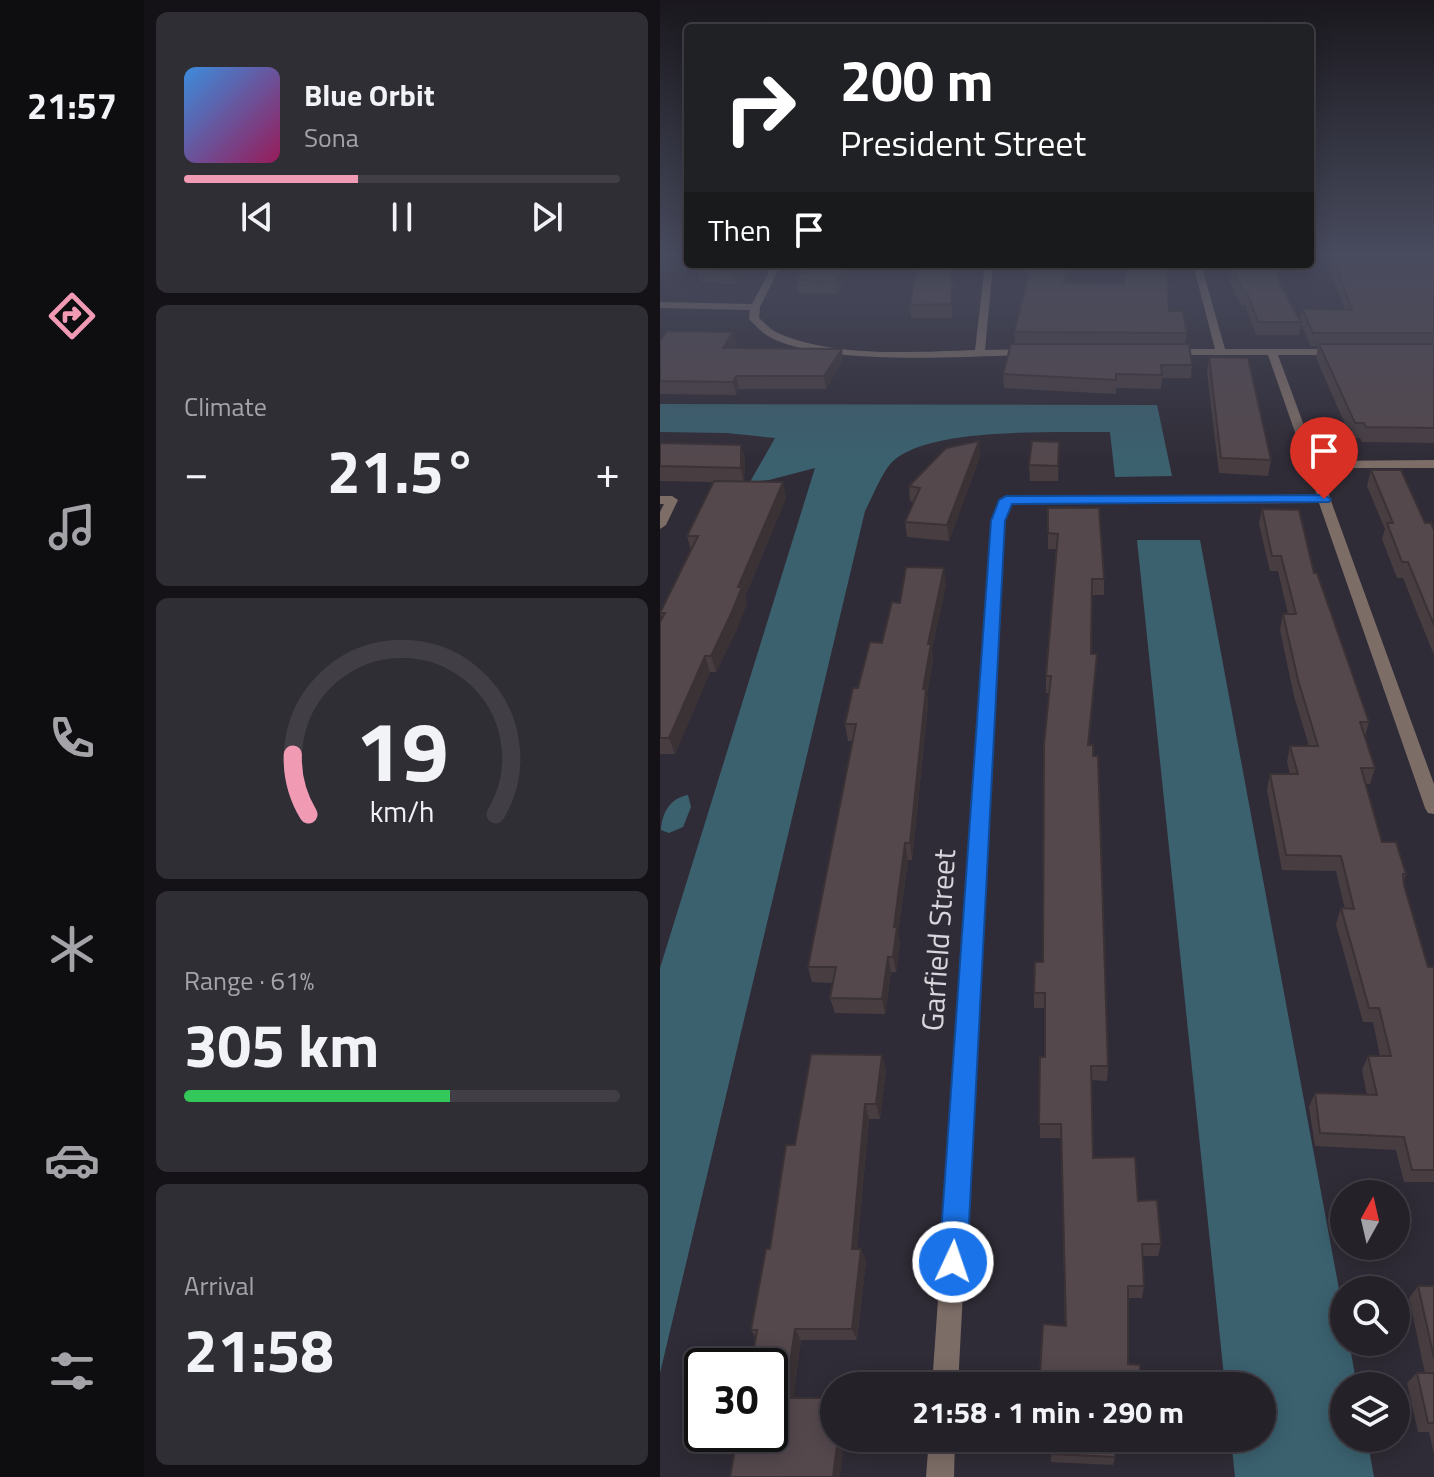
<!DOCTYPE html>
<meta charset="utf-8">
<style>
body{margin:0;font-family:"Titillium Web",sans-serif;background:#302e35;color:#f1f3f6;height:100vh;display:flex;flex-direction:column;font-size:30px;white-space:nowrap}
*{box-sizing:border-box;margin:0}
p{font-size:26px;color:#a3a3a8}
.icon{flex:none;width:44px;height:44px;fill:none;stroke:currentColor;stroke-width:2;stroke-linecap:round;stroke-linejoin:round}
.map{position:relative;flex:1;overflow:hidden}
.panel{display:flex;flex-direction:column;gap:12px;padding:12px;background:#141217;width:516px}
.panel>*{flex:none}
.hud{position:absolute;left:24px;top:24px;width:630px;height:244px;border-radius:8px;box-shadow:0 4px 20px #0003,0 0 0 2px #413e46;background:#202124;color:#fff;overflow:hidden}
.needle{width:52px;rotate:8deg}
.buttons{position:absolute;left:670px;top:1180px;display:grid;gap:16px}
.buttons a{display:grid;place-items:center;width:80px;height:80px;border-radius:50%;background:#242129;box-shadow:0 4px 20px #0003,0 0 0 2px #413e46;font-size:40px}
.speed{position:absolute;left:24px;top:1348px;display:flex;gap:16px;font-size:40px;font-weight:700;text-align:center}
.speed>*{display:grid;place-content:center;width:104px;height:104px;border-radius:50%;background:#242129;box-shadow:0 4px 20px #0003,0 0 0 2px #413e46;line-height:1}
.speed .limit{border:4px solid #111;border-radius:12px;background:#fff;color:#111}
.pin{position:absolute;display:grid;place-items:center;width:68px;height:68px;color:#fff;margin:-82px -34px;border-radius:50% 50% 50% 0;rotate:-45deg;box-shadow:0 0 8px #0007}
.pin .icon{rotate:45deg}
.me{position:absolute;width:88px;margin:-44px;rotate:3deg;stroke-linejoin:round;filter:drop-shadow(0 0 6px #0008)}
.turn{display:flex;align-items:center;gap:28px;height:168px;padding:0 24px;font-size:36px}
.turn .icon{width:104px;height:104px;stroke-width:2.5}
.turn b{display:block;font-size:56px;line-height:68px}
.then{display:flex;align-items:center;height:76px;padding:0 24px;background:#0003;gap:16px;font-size:30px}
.big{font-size:60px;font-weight:700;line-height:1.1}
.panel .tile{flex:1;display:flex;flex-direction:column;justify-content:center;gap:12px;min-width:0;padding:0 28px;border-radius:12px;background:#302e35}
.panel .dial{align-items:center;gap:0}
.dial svg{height:208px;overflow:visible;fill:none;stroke:#413e46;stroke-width:7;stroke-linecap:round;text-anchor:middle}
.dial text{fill:#f1f3f6;stroke:none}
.song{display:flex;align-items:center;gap:24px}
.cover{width:96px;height:96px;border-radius:12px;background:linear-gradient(135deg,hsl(210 70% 55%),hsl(330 70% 35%))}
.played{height:8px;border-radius:4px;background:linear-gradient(90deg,#f19ab4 40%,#413e46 40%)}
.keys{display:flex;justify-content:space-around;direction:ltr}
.heat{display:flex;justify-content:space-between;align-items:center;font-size:44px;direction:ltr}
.charge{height:12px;border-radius:6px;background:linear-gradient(90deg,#34c759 61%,#413e46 0)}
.trip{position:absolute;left:160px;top:1372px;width:456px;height:80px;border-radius:40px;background:#242129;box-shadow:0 4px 20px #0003,0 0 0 2px #413e46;font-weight:700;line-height:80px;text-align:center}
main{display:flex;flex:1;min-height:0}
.tabs{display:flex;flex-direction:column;width:144px;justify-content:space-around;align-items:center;background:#0e0d10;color:#a3a3a8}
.tabs .icon{width:56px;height:56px}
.tabs .on{color:#f19ab4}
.tabs b{font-size:36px;color:#f1f3f6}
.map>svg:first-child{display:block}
</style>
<main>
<nav class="tabs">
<b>21:57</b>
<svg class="icon on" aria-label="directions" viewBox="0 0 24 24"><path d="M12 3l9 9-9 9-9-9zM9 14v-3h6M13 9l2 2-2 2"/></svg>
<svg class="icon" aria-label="music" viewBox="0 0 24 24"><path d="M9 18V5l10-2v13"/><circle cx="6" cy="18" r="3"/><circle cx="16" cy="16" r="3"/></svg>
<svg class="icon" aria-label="phone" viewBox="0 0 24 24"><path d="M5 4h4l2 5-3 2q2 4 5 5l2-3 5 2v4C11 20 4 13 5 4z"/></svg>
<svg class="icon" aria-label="climate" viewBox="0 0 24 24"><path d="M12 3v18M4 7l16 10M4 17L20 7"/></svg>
<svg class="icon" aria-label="car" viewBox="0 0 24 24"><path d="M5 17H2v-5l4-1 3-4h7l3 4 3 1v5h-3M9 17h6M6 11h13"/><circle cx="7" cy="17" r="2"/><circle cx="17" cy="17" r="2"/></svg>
<svg class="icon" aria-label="filters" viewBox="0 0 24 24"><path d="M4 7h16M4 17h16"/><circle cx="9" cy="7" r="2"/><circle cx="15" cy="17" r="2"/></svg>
</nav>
<section class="panel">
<div class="tile">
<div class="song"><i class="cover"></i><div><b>Blue Orbit</b><p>Sona</p></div></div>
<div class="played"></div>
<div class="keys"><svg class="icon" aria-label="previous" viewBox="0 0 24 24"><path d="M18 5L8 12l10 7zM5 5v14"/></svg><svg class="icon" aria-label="pause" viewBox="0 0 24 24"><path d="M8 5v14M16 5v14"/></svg><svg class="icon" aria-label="next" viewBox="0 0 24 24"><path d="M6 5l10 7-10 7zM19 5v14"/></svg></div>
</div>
<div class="tile"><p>Climate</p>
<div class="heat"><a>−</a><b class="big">21.5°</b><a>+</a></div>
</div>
<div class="tile dial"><svg viewBox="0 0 100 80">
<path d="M14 69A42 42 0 1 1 86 69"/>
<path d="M14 69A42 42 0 0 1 8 46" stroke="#f19ab4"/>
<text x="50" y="56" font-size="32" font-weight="700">19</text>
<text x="50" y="72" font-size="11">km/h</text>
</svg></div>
<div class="tile"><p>Range · 61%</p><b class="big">305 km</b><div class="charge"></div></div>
<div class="tile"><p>Arrival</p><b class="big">21:58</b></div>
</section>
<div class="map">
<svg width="774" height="1477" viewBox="0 0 774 1477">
<rect width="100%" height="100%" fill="#302c37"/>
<!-- water -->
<path fill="#3b616f" d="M0,404L497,405L512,476L455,477L450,432C399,433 269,426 232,462C221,474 213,496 205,511L0,1373V968L155,468L109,480L90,482L115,438L67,433L0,432Z
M477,540H540L684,1316V1342H689L697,1386H684V1438H707L714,1477H575L571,1438H602V1386H565Z
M28,795L31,807L23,827L9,833L1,830C2,813 10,798 28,795Z"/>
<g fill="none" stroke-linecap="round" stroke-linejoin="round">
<!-- minor -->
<path fill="#7d6d67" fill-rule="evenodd" d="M113,264H121L100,307L99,318C105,323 111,330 118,333C174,358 256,352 315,350L325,264H333L325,350L368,349L373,352L368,355C306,356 160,367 108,336C101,332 95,325 89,319L90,310L0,308V302L92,304Z
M533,264H541L565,349H676L681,352L676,355H618L657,461L774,460V468H659L774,784V814L768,813L765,808L659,503L351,504L344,521L298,1386H272L332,521L340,500L346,496L657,495L608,355H508L503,352L508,349H555Z
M0,496H12L18,500L6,525L0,529V512L4,504H0Z
M269,1438H295L294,1477H266Z"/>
</g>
<!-- wall -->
<path fill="#483e42" d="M665,256H774V443L702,442L700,438H691L656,358L658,346H651L641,324L639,335H596L585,305H581L569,280L566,264H616L620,284L640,320L642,309L685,310Z
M89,264L76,284L40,282L37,269Z
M198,264L177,294L138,293L136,280Z
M293,264L292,318H251L250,305Z
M364,264H414L407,283L509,311L527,333L525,344L532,365L531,378H502L501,389L456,388V394L344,388L343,374L355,344L354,332L367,283Z
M73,332L76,344L73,348L183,361L166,389H79L76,395L0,394V341Z
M549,357L611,460L608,476L559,473L547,372Z
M0,443L81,445L85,460L84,481L126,498L85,597L87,603L76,631L56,672H50L15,754H0V622L2,618L0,613L31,550L27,536L53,482L0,481Z
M320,456L289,541L247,537L245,522L254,502L250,501L249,486Z
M399,457L398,481H370L369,465Z
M711,470L774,530V655L743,578H737L722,539L725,529L707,486Z
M388,508L444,579V595H432L431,654H437L429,745L448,1066L447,1081L431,1080L433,1158L478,1201L501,1244L498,1256H482L484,1286L482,1298H468L394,1386L381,1384L380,1374L405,1326L401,1138H380V1057H385V1008H374V993L383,962L389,693H386V676L396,549H388Z
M602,509L654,573L709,722L705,736L715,768L710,784H706L722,842L746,874L744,880V885L768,967H774V1182H744L736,1150L655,1146L649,1107L655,1093L707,1095L702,1070L708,1056H720L713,1022H703L676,924L681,908L685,909L676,871L622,870L607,790L610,774H630L627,762L630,746H649L634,696L620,630L623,614H628L618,571H610L599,524Z
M286,584L272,649L273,661L267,694L268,705L252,860H248L238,933L240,943L236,972H231L225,1014L175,1013L170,998L173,983L152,982L148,967L193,741H188L185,724L198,688L222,643L240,603Z
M222,1055L226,1070L220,1119H209L197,1249H201L206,1261L197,1340H141L133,1398L180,1477L91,1330L110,1249Z
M758,1286H774V1454L769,1432H758L747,1383L757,1373H765L749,1298Z
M392,1438L455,1457L453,1465L391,1462Z"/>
<!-- shaded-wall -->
<path fill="#3b3236" d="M78,264H89L76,284L73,271Z
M188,264H198L177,294L175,282Z
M410,264H414L403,296V283Z
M73,332L76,344L66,360L63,348Z
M182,349L183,361L166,389L164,376Z
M76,376L79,389L76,395L73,382Z
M319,441L320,456L289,541L287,525Z
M81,445L85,460L84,483L81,468Z
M123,482L126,498L85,597L87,603L76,631L56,672L51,656L78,587Z
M284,568L286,584L272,649L273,661L267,694L268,705L252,860L250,843L268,644Z
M437,654L436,671L427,761L428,745Z
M45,656L50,672L15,754L9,738Z
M245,843L248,860L238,933L240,943L236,972L233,957L234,927Z
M228,957L231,972L225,1014L222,999Z
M222,1055L226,1070L220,1119L216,1104Z
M205,1104L209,1119L196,1261L192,1249Z
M201,1249L206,1261L197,1340L192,1329Z
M135,1329L141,1340L132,1408L125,1398Z
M178,1438H185L180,1477H173Z"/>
<!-- building -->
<path fill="#54484d" stroke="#3b3236" stroke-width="2" d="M672,256H774V333H653L642,309L692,310Z
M40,264H78L73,271L37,269Z
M146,264H188L175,282L136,280Z
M257,264H292L291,304L250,305Z
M366,264H410L403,283L464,284L466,264H506L509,311H523L527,333L354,332L368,278Z
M570,264H616L620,284L641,322H598L587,292H583Z
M7,331L73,332L63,348L182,349L164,376H76L73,382L0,381V341Z
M351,344H529L532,365H501L502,375L456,374V380L343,374Z
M659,344H774V428L706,427L704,423H695Z
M549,357L588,358L611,460L561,458Z
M319,441L287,525L245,522L260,488L249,486L286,448Z
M372,441L399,442L398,466L369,465Z
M0,443L81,445V468L0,466Z
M711,470H741L765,523H771L774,530V625L748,562H742L727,523H733Z
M54,481L123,482L78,587H82L71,614L51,656H45L9,738H0V622L5,613H0L38,536H27Z
M388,508H439L444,579H432L431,654H437L428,745H433V756H438L448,1066H431L433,1158L475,1157L478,1201L497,1200L501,1244H482L484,1286H468V1364L480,1365V1386H394V1376L380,1374L383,1324L406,1326L401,1124H379L380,1057H385V993H374L375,962H383L384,744L391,676H386L398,534L388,533Z
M602,509L639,510L654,573H657L709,722H700L715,768H701L722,842H736L746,874H743L744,885L768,967H774V1170H752L744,1137L660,1133L655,1093L717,1095L708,1056H731L719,1008H709L681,908L694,909L681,856L626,855L610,774H638L630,746H658L638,680L623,614H636L621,556H612Z
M246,567L284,568L268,644H271L263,689H266L250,843H245L234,927H237L233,957H228L222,999L170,998L176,967H148L196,724H185L193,688H198L210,642L222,643L232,602L240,603Z
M151,1054L222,1055L216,1104H205L192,1249H201L192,1329H135L125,1398H174V1438H178L173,1477H70L78,1434H110V1366H91L97,1330H91L106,1249H110L126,1145H135Z
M758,1286H774V1358Z
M757,1373H774V1423H768Z
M392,1438H455V1457L392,1454Z"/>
<!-- sky -->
<linearGradient id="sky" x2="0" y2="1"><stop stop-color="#1a181e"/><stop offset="0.55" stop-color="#484b5e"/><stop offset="1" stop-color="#484b5e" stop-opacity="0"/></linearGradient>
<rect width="774" height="462" fill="url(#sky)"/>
<!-- route -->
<path fill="#1a73e8" stroke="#114b97" stroke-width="2" d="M664,495L671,499L669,502L352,504L345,521L307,1262L303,1272L293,1276L283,1272L279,1262L331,521L339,500L346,496Z"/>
<g text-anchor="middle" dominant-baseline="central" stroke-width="8" stroke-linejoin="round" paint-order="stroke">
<!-- street labels -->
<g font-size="30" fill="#d8d6dc" stroke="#302c37">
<text transform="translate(278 940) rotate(-86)">Garfield Street</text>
</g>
</g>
</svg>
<div class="buttons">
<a><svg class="needle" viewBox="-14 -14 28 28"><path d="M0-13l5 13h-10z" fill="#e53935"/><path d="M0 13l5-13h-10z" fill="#a3a3a8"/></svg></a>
<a><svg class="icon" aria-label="search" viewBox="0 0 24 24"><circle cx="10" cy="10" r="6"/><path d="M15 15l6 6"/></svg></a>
<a><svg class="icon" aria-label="layers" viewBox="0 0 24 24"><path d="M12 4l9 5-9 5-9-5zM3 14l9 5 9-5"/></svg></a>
</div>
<div class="speed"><div class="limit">30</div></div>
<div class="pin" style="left:664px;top:499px;background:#d93025"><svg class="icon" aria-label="arrive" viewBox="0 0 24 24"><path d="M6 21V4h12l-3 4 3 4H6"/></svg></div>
<svg class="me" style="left:293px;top:1262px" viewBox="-20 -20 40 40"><circle r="17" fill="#1a73e8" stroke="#fff" stroke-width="3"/><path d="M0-11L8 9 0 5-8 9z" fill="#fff"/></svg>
<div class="trip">21:58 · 1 min · 290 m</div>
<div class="hud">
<div class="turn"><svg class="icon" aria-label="right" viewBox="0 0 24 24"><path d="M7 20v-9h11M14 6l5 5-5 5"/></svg><div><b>200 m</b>President Street</div></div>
<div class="then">Then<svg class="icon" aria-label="arrive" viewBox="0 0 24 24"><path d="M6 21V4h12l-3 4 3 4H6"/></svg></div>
</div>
</div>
</main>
